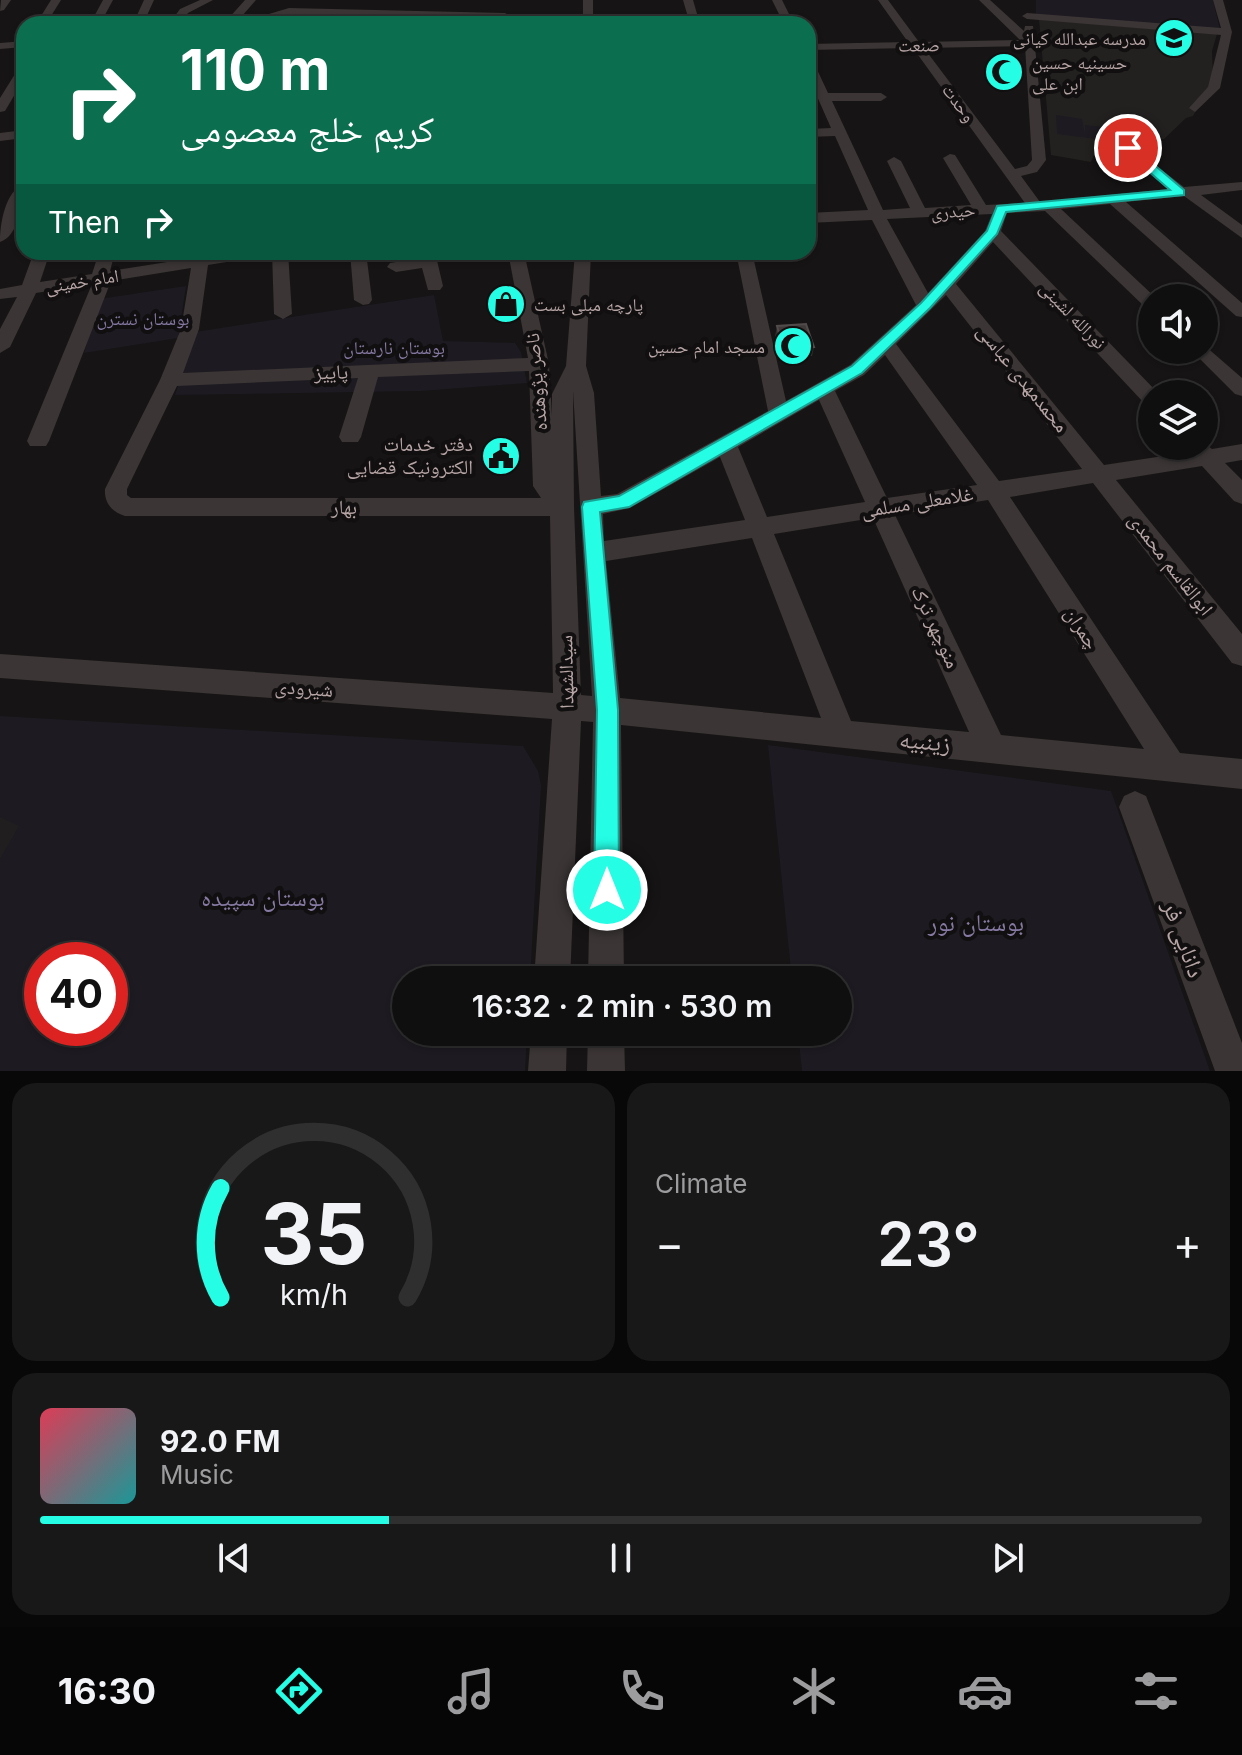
<!DOCTYPE html>
<meta charset="utf-8">
<style>
body{margin:0;font-family:Inter,"Noto Naskh Arabic",sans-serif;background:#191818;color:#f1f3f6;height:100vh;display:flex;flex-direction:column;font-size:30px;white-space:nowrap}
*{box-sizing:border-box;margin:0}
p{font-size:26px;color:#9c9c9e}
.icon{flex:none;width:44px;height:44px;fill:none;stroke:currentColor;stroke-width:2;stroke-linecap:round;stroke-linejoin:round}
.map{position:relative;height:1071px;overflow:hidden}
.panel{display:flex;flex-direction:column;gap:12px;padding:12px;background:#090808;flex:1}
.panel>*{flex:none}
.banner{position:absolute;left:16px;top:16px;width:800px;height:244px;border-radius:24px;box-shadow:0 2px 6px #0004,0 0 0 2px #302f2f;background:#0b6e4f;color:#fff;overflow:hidden}
.fabs{position:absolute;left:1138px;top:284px;display:grid;gap:16px}
.fabs a{display:grid;place-items:center;width:80px;height:80px;border-radius:50%;background:#100f0f;box-shadow:0 2px 6px #0004,0 0 0 2px #302f2f;font-size:40px}
.speed{position:absolute;left:24px;top:942px;display:flex;gap:16px;font-size:40px;font-weight:700;text-align:center}
.speed>*{display:grid;place-content:center;width:104px;height:104px;border-radius:50%;background:#100f0f;box-shadow:0 2px 6px #0004,0 0 0 2px #302f2f;line-height:1}
.speed .limit{border:12px solid #d22;background:#fff;color:#111}
.pin{position:absolute;display:grid;place-items:center;width:68px;height:68px;color:#fff;margin:-34px;border:4px solid #fff;border-radius:50%;box-shadow:0 2px 8px #0007}
.me{position:absolute;width:88px;margin:-44px;rotate:0deg;stroke-linejoin:round;filter:drop-shadow(0 0 6px #0008)}
.turn{display:flex;align-items:center;gap:28px;height:168px;padding:0 32px;font-size:36px}
.turn .icon{width:104px;height:104px;stroke-width:2.5}
.turn b{display:block;font-size:56px;line-height:68px}
.then{display:flex;align-items:center;height:76px;padding:0 32px;background:#0003;gap:16px;font-size:30px}
.big{font-size:60px;font-weight:600;line-height:1.1}
.panel .tile{flex:1;display:flex;flex-direction:column;justify-content:center;gap:12px;min-width:0;padding:0 28px;border-radius:24px;background:#191818}
.panel .dial{align-items:center;gap:0}
.dial svg{height:208px;overflow:visible;fill:none;stroke:#302f2f;stroke-width:7;stroke-linecap:round;text-anchor:middle}
.dial text{fill:#f1f3f6;stroke:none}
.song{display:flex;align-items:center;gap:24px}
.cover{width:96px;height:96px;border-radius:12px;background:linear-gradient(135deg,hsl(350 70% 55%),hsl(180 70% 35%))}
.played{height:8px;border-radius:4px;background:linear-gradient(90deg,#25fde5 30%,#302f2f 30%)}
.keys{display:flex;justify-content:space-around;direction:ltr}
.heat{display:flex;justify-content:space-between;align-items:center;font-size:44px;direction:ltr}
.panel .tiles{flex:1;display:grid;gap:12px;grid-template-columns:1fr 1fr}
.tile:last-child{grid-column:span 2}
.trip{position:absolute;left:392px;top:966px;width:460px;height:80px;border-radius:40px;background:#100f0f;box-shadow:0 2px 6px #0004,0 0 0 2px #302f2f;font-weight:600;line-height:80px;text-align:center}
.tabs{display:flex;height:128px;justify-content:space-around;align-items:center;background:#060606;color:#9c9c9e}
.tabs .icon{width:56px;height:56px}
.tabs .current{color:#25fde5}
.tabs b{font-size:36px;color:#f1f3f6}
.map>svg:first-child{display:block}
</style>
<div class="map">
<svg width="1242" height="1071" viewBox="0 0 1242 1071">
<rect width="100%" height="100%" fill="#161414"/>
<!-- built -->
<path fill="#232120" d="M1039,19L1217,34L1212,51L1213,78L1193,116L1186,118L1164,139L1096,150L1091,162L1051,155Z"/>
<!-- green -->
<path fill="#1d1a21" fill-rule="evenodd" d="M1036,0H1213L1220,30L1036,15Z
M1056,115L1082,119L1085,135V125L1103,127L1104,140L1057,134Z
M186,286L178,338L84,353L99,299Z
M434,295L443,341L515,343L521,352L527,383L421,391L175,395L195,332Z
M0,716L523,746L538,771L541,786L530,980H406V1032H527L525,1071H0ZM42,960H110V1028H42Z
M768,745L1111,791L1210,1071H802L798,1032H838V980H792Z"/>
<g fill="none" stroke-linecap="round" stroke-linejoin="round">
<!-- minor -->
<path fill="#3b3535" fill-rule="evenodd" d="M11,0L4,10L0,11L1,0Z
M51,0H61L46,24H36Z
M103,0H113L100,24H90Z
M144,0H154L143,24H133Z
M200,0H213L188,13L183,19H228L245,0H256L235,24H169L180,9Z
M583,0H593V24H583Z
M683,0H693L700,24H690Z
M772,0H782L794,24H784Z
M878,0H888L919,42L1020,40L979,0H990L1024,31L1025,26H1033L1046,160L1037,172L1021,176L1040,202L1168,189L1123,151L1121,148L1128,144L1184,187L1242,182V190L1201,195L1242,225V238L1184,196L1126,202L1242,303V317L1236,316L1110,204L1061,209L1156,298H1152V309L1146,308L1045,211L1007,213L1001,231L1159,394H1152V406L1145,404L993,242L956,284L1104,465L1190,452L1191,446H1204V443L1212,449L1242,444V460L1225,463L1242,480V504L1234,501L1202,466L1116,480L1242,634V666L1232,663L1093,483L1010,497L1180,753L1242,759V789L621,725L624,980H588L593,722L581,721L570,980H534L552,719L0,678V654L553,693L550,516H125C112,512 104,503 105,489L160,380L181,329L191,268L111,281L49,441L46,446H30L27,441L92,284L36,293L10,347L0,353V329L17,297L0,299V289L22,285L34,252H50L40,282L92,274L99,252H115L110,271L193,258L194,252H210V255L266,252L258,257L208,265L199,329L183,373L528,358L508,252H524L549,364L552,416V394L566,366L575,252H591L586,366L594,393L601,496L617,494L768,411L736,252H752L786,401L850,365L916,305L872,220L808,223V213L868,210L835,136L808,137V129L831,128L808,76V59L814,63L828,93H881L887,97L881,101H832L883,210L910,208L887,161L894,157L901,161L925,208L971,205L943,158L950,154L955,155L986,205L1025,203L913,48L808,50V44L908,42ZM1025,46L1032,160L1027,166L1015,169L924,48ZM992,214L985,231L928,293L887,219ZM946,295L1082,469L999,481L896,344ZM885,355L977,485L887,498L835,391L864,375ZM529,371L533,486L541,498H131L127,495V489L177,386L358,378L339,437L342,442H358L361,437L378,377ZM573,391L592,696L581,695L574,507ZM819,400L865,502L767,517L738,447ZM720,457L745,520L604,541L603,514L630,508ZM988,500L1144,749L1001,735L895,515ZM873,518L969,732L851,721L774,534ZM752,538L821,718L620,698L606,561Z
M1213,0H1223L1232,32L1220,88L1195,112L1189,108L1208,87L1221,35L1027,19L1022,16L1027,13L1221,28Z
M289,8L505,13L510,16L505,19L289,14L253,24H236Z
M24,41V47L0,49V43Z
M24,65V79L5,111L0,112V98L20,66Z
M24,130V138L0,141V133Z
M24,184C24,201 19,236 0,242C0,224 5,191 24,184Z
M272,252H288L292,314L283,319L274,314Z
M350,252H366L372,300L369,304L363,305L354,300Z
M419,252H435L443,286L440,290H428L422,268L396,272L387,267L390,263L420,258Z
M1204,345L1242,378V396L1235,394L1191,350H1204Z
M1135,791L1146,796L1242,1043V1071H1215L1119,807L1124,796Z
M531,1032H567L566,1071H528Z
M588,1032H624L625,1071H587Z"/>
</g>
<!-- wall -->
<path fill="#312e2d" d="M994,65L1016,72L1015,76L998,77L993,69Z
M777,326L814,347L812,356L781,357L775,336Z"/>
<!-- shaded-wall -->
<path fill="#201e1e" d="M0,817L19,826L0,859Z"/>
<!-- building -->
<path fill="#3f3b3a" stroke="#524b4b" stroke-width="2" d="M994,65H1013L1016,72L1000,73Z
M806,324L814,347L783,348L777,326Z"/>
<!-- route -->
<path fill="#25fde5" stroke="#18a495" stroke-width="2" d="M1124,146H1132L1184,190V195L1006,212L997,234L930,308L862,373L629,507L600,512L618,710L619,890L616,899L607,903L598,899L594,890L597,710L582,507L584,502L619,496L852,366L921,303L987,231L997,206L1170,190L1124,150Z"/>
<!-- icons -->
<defs>
<g id="school-disc" transform="scale(2)"><circle r="9.5" fill="#25fde5" stroke="#110f0f"/><path d="M0-5L7-2L0 1L-7-2ZM-4 1L0 2.5L4 1V4Q0 6-4 4Z" fill="#111"/></g>
<g id="mosque-disc" transform="scale(2)"><circle r="9.5" fill="#25fde5" stroke="#110f0f"/><path d="M3.5-4.9A6 6 0 1 0 3.5 4.9A5 5 0 1 1 3.5-4.9Z" fill="#111"/></g>
<g id="shop-disc" transform="scale(2)"><circle r="9.5" fill="#25fde5" stroke="#110f0f"/><path d="M-5-2.5h2.3a2.7 3.5 0 0 1 5.4 0H5L5.5 6h-11ZM-1.5-2.5h3a1.5 2.3 0 0 0-3 0Z" fill="#111"/></g>
<g id="civic-disc" transform="scale(2)"><circle r="9.5" fill="#25fde5" stroke="#110f0f"/><path d="M-.6-6.5H3V-4.5H.6V-3L4-1V1h2V6H-6V1h2V-1L-.6-3ZM-1.2 2.5V6h2.4V2.5Z" fill="#111"/></g>
</defs>
<g fill-rule="evenodd">
<use href="#school-disc" x="1174" y="38"/>
<use href="#mosque-disc" x="1004" y="72"/>
<use href="#shop-disc" x="506" y="304"/>
<use href="#mosque-disc" x="793" y="346"/>
<use href="#civic-disc" x="501" y="456"/>
</g>
<g text-anchor="middle" dominant-baseline="central" stroke-width="8" stroke-linejoin="round" paint-order="stroke">
<!-- far-poi labels -->
<g font-size="18" fill="#b7a5a6" stroke="#110f0f" text-anchor="end">
<text x="1146" y="38">مدرسه عبدالله کیانی</text>
<text x="1032" y="62" text-anchor="start">حسینیه حسین<tspan x="1032" dy="21">ابن علی</tspan></text>
<text x="534" y="304" text-anchor="start">پارچه مبلی بست</text>
<text x="765" y="346">مسجد امام حسین</text>
</g>
<!-- far-street labels -->
<g font-size="18" fill="#b7a5a6" stroke="#110f0f">
<text transform="translate(919 45) rotate(-1)">صنعت</text>
<text transform="translate(959 103) rotate(54)">وحدت</text>
<text transform="translate(953 211) rotate(-4)">حیدری</text>
<text transform="translate(82 281) rotate(-9)">امام خمینی</text>
<text transform="translate(1073 315) rotate(46)">نورالله لشینی</text>
</g>
<!-- far-park labels -->
<g font-size="18" fill="#867aa4" stroke="#110f0f">
<text x="143" y="318">بوستان نسترن</text>
<text x="394" y="347">بوستان نارستان</text>
</g>
<!-- street labels -->
<g font-size="20" fill="#b7a5a6" stroke="#110f0f">
<text transform="translate(331 372) rotate(-2)">پاییز</text>
<text transform="translate(1023 378) rotate(51)">محمدمهدی عباسی</text>
<text transform="translate(536 382) rotate(-95)">ناصر پژوهنده</text>
<text transform="translate(917 502) rotate(-9)">غلامعلی مسلمی</text>
<text x="344" y="507">بهار</text>
<text transform="translate(1171 564) rotate(52)">ابوالقاسم محمدی</text>
<text transform="translate(936 627) rotate(65)">منوچهر ترک</text>
<text transform="translate(1082 628) rotate(57)">چمران</text>
<text transform="translate(566 672) rotate(-91)">سیدالشهدا</text>
<text transform="translate(304 688) rotate(4)">شیرودی</text>
</g>
<!-- poi labels -->
<g font-size="20" fill="#b7a5a6" stroke="#110f0f" text-anchor="end">
<text x="473" y="444">دفتر خدمات<tspan x="473" dy="23">الکترونیک قضایی</tspan></text>
</g>
<!-- near-street labels -->
<g font-size="24" fill="#b7a5a6" stroke="#110f0f">
<text transform="translate(925 741) rotate(5)">زینبیه</text>
<text transform="translate(1184 939) rotate(70)">دانایی فر</text>
</g>
<!-- near-park labels -->
<g font-size="24" fill="#867aa4" stroke="#110f0f">
<text x="263" y="897">بوستان سپیده</text>
<text x="976" y="922">بوستان نور</text>
</g>
</g>
</svg>
<div class="fabs">
<a><svg class="icon" aria-label="sound" viewBox="0 0 24 24"><path d="M4 9h4l5-4v14l-5-4H4zM17 9q2 3 0 6"/></svg></a>
<a><svg class="icon" aria-label="layers" viewBox="0 0 24 24"><path d="M12 4l9 5-9 5-9-5zM3 14l9 5 9-5"/></svg></a>
</div>
<div class="speed"><div class="limit">40</div></div>
<div class="pin" style="left:1128px;top:148px;background:#d93025"><svg class="icon" aria-label="arrive" viewBox="0 0 24 24"><path d="M6 21V4h12l-3 4 3 4H6"/></svg></div>
<svg class="me" style="left:607px;top:890px" viewBox="-20 -20 40 40"><circle r="17" fill="#25fde5" stroke="#fff" stroke-width="3"/><path d="M0-11L8 9 0 5-8 9z" fill="#fff"/></svg>
<div class="trip">16:32 · 2 min · 530 m</div>
<div class="banner">
<div class="turn"><svg class="icon" aria-label="right" viewBox="0 0 24 24"><path d="M7 20v-9h11M14 6l5 5-5 5"/></svg><div><b>110 m</b>کریم خلج معصومی</div></div>
<div class="then">Then<svg class="icon" aria-label="right" viewBox="0 0 24 24"><path d="M7 20v-9h11M14 6l5 5-5 5"/></svg></div>
</div>
</div>
<section class="panel">
<div class="tiles">
<div class="tile dial"><svg viewBox="0 0 100 80">
<path d="M14 69A42 42 0 1 1 86 69"/>
<path d="M14 69A42 42 0 0 1 14 27" stroke="#25fde5"/>
<text x="50" y="56" font-size="32" font-weight="700">35</text>
<text x="50" y="72" font-size="11">km/h</text>
</svg></div>
<div class="tile"><p>Climate</p>
<div class="heat"><a>−</a><b class="big">23°</b><a>+</a></div>
</div>
<div class="tile">
<div class="song"><i class="cover"></i><div><b>92.0 FM</b><p>Music</p></div></div>
<div class="played"></div>
<div class="keys"><svg class="icon" aria-label="previous" viewBox="0 0 24 24"><path d="M18 5L8 12l10 7zM5 5v14"/></svg><svg class="icon" aria-label="pause" viewBox="0 0 24 24"><path d="M8 5v14M16 5v14"/></svg><svg class="icon" aria-label="next" viewBox="0 0 24 24"><path d="M6 5l10 7-10 7zM19 5v14"/></svg></div>
</div>
</div>
</section>
<nav class="tabs">
<b>16:30</b>
<svg class="icon current" aria-label="directions" viewBox="0 0 24 24"><path d="M12 3l9 9-9 9-9-9zM9 14v-3h6M13 9l2 2-2 2"/></svg>
<svg class="icon" aria-label="music" viewBox="0 0 24 24"><path d="M9 18V5l10-2v13"/><circle cx="6" cy="18" r="3"/><circle cx="16" cy="16" r="3"/></svg>
<svg class="icon" aria-label="phone" viewBox="0 0 24 24"><path d="M5 4h4l2 5-3 2q2 4 5 5l2-3 5 2v4C11 20 4 13 5 4z"/></svg>
<svg class="icon" aria-label="climate" viewBox="0 0 24 24"><path d="M12 3v18M4 7l16 10M4 17L20 7"/></svg>
<svg class="icon" aria-label="car" viewBox="0 0 24 24"><path d="M5 17H2v-5l4-1 3-4h7l3 4 3 1v5h-3M9 17h6M6 11h13"/><circle cx="7" cy="17" r="2"/><circle cx="17" cy="17" r="2"/></svg>
<svg class="icon" aria-label="filters" viewBox="0 0 24 24"><path d="M4 7h16M4 17h16"/><circle cx="9" cy="7" r="2"/><circle cx="15" cy="17" r="2"/></svg>
</nav>
